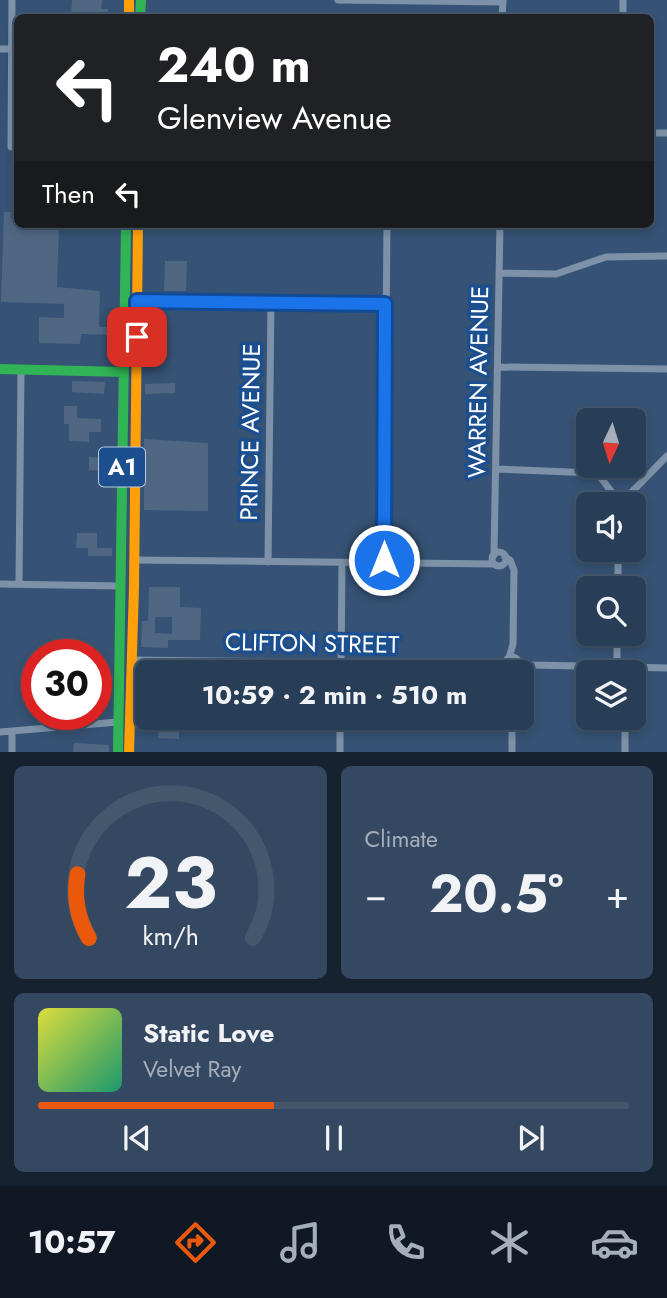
<!DOCTYPE html>
<meta charset="utf-8">
<style>
body{margin:0;font-family:Jost,sans-serif;background:#344961;color:#f1f3f6;height:100vh;display:flex;flex-direction:column;font-size:26px;white-space:nowrap}
*{box-sizing:border-box;margin:0}
p{font-size:23px;color:#a5aeba}
.icon{flex:none;width:38px;height:38px;fill:none;stroke:currentColor;stroke-width:2;stroke-linecap:round;stroke-linejoin:round}
.map{position:relative;height:752px;overflow:hidden}
.panel{display:flex;flex-direction:column;gap:14px;padding:14px;background:#162230;flex:1}
.panel>*{flex:none}
.top-card{position:absolute;left:14px;top:14px;width:640px;height:214px;border-radius:10px;box-shadow:0 4px 10px #0003,0 0 0 2px #44576d;background:#202124;color:#fff;overflow:hidden}
.needle{width:46px;rotate:184deg}
.fabs{position:absolute;left:576px;top:408px;display:grid;gap:14px}
.fabs a{display:grid;place-items:center;width:70px;height:70px;border-radius:10px;background:#283e57;box-shadow:0 4px 10px #0003,0 0 0 2px #44576d;font-size:35px}
.speed{position:absolute;left:21px;top:639px;display:flex;gap:14px;font-size:35px;font-weight:700;text-align:center}
.speed>*{display:grid;place-content:center;width:91px;height:91px;border-radius:50%;background:#283e57;box-shadow:0 4px 10px #0003,0 0 0 2px #44576d;line-height:1}
.speed .limit{border:10px solid #d22;background:#fff;color:#111}
.pin{position:absolute;display:grid;place-items:center;width:60px;height:60px;color:#fff;margin:-30px;border-radius:14px;box-shadow:0 4px 10px #0006}
.me{position:absolute;width:77px;margin:-38px;rotate:0deg;stroke-linejoin:round;filter:drop-shadow(0 0 5px #0008)}
.turn{display:flex;align-items:center;gap:24px;height:147px;padding:0 28px;font-size:32px}
.turn .icon{width:91px;height:91px;stroke-width:2.5}
.turn b{display:block;font-size:49px;line-height:60px}
.then{display:flex;align-items:center;height:66px;padding:0 28px;background:#0003;gap:14px;font-size:26px}
.big{font-size:52px;font-weight:700;line-height:1.1}
.panel .card{flex:1;display:flex;flex-direction:column;justify-content:center;gap:10px;min-width:0;padding:0 24px;border-radius:10px;background:#344961}
.panel .dial{align-items:center;gap:0}
.dial svg{height:182px;overflow:visible;fill:none;stroke:#44576d;stroke-width:7;stroke-linecap:round;text-anchor:middle}
.dial text{fill:#f1f3f6;stroke:none}
.song{display:flex;align-items:center;gap:21px}
.cover{width:84px;height:84px;border-radius:10px;background:linear-gradient(135deg,hsl(60 70% 55%),hsl(160 70% 35%))}
.played{height:7px;border-radius:4px;background:linear-gradient(90deg,#ea580c 40%,#44576d 40%)}
.keys{display:flex;justify-content:space-around;direction:ltr}
.heat{display:flex;justify-content:space-between;align-items:center;font-size:38px;direction:ltr}
.panel .tiles{flex:1;display:grid;gap:14px;grid-template-columns:1fr 1fr}
.card:last-child{grid-column:span 2}
.trip{position:absolute;left:135px;top:660px;width:399px;height:70px;border-radius:10px;background:#283e57;box-shadow:0 4px 10px #0003,0 0 0 2px #44576d;font-weight:700;line-height:70px;text-align:center}
.menu{display:flex;height:112px;justify-content:space-around;align-items:center;background:#101923;color:#a5aeba}
.menu .icon{width:49px;height:49px}
.menu .selected{color:#ea580c}
.menu b{font-size:32px;color:#f1f3f6}
.map>svg:first-child{display:block}
</style>
<div class="map">
<svg width="667" height="752" viewBox="0 0 667 752">
<rect width="100%" height="100%" fill="#365274"/>
<!-- building -->
<path fill="#506783" fill-rule="evenodd" d="M72,0H102L101,9H108V18H71Z
M4,212H11L10,218H18V224H59L57,287L100,291L99,327H116V335L81,334L80,344L39,343V317L64,318V304L1,302Z
M165,261H187L186,291H164Z
M72,381L105,382L104,394L72,392Z
M175,383V393L145,394V384Z
M64,406H77V418L101,419V432H89V442L69,441V424H64Z
M144,439L208,443V511L144,510Z
M89,457L113,458V472L89,470Z
M77,533H97V548H112V556H88V548H76Z
M149,587H180V607L201,608L200,640H168V648L141,647L142,621H148ZM155,617H172V634L155,633Z
M158,718H179V739L158,738Z
M74,743L109,745V752H73Z"/>
<g fill="none" stroke-linecap="round" stroke-linejoin="round">
<!-- street -->
<path stroke="#7d92a8" stroke-width="7" d="M338,0L503,2
M502,18L503,0
M623,18V0
M0,49H18
M651,133H667
M11,147L12,0
M499,273L556,274L606,257L667,256
M137,301L385,304
M498,367L667,369
M496,469L593,473L601,478L620,503
M620,504L667,456
M492 559a7 7 0 1 1 14 0a7 7 0 1 1-14 0Z
M494,555L500,224
M505,557L510,560L514,570L513,644L509,658
M134,560L494,564
M268,562L271,303
M384,564L387,224
M0,584L120,586
M19,584L21,370
M618,588V550
M617,634V661L626,672
M505 664a7 7 0 1 1 14 0a7 7 0 1 1-14 0Z
M131,660L493,664L506,662
M519,662L533,665L667,668
M341,672L342,563
M512,718V752
M0,732L118,722
M12,752V731
M340,752V718
M625,752V718"/>
<!-- fast -->
<path stroke="#30b455" stroke-width="10" d="M140,18L141,0
M0,369L123,372
M118,752L126,224"/>
<!-- slow -->
<path stroke="#ff9f0a" stroke-width="10" d="M129,0V18
M129,752L134,587L138,224"/>
</g>
<g fill="none" stroke-linecap="round" stroke-linejoin="round">
<!-- route casing -->
<g stroke="#114b97" stroke-width="18">
<path id="route" d="M137,337V301L385,304L384,560"/>
</g>
<!-- route -->
<use href="#route" stroke="#1a73e8" stroke-width="12"/>
</g>
<g text-anchor="middle" dominant-baseline="central" stroke-width="7" stroke-linejoin="round" paint-order="stroke">
<!-- shield labels -->
<rect fill="#1b4f8f" stroke="#bbcadd" stroke-width="2" x="99" y="447.5" width="46" height="39" rx="5"/>
<g font-size="23" font-weight="bold" fill="#fff">
<text x="122" y="467">A1</text>
</g>
<!-- street labels -->
<g font-size="24" fill="#fff" stroke="#1b4f8f">
<text transform="translate(478 382) rotate(-89)">WARREN AVENUE</text>
<text transform="translate(250 432) rotate(-89)">PRINCE AVENUE</text>
<text transform="translate(312 643) rotate(1)">CLIFTON STREET</text>
</g>
</g>
</svg>
<div class="fabs">
<a><svg class="needle" viewBox="-14 -14 28 28"><path d="M0-13l5 13h-10z" fill="#e53935"/><path d="M0 13l5-13h-10z" fill="#a5aeba"/></svg></a>
<a><svg class="icon" aria-label="sound" viewBox="0 0 24 24"><path d="M4 9h4l5-4v14l-5-4H4zM17 9q2 3 0 6"/></svg></a>
<a><svg class="icon" aria-label="search" viewBox="0 0 24 24"><circle cx="10" cy="10" r="6"/><path d="M15 15l6 6"/></svg></a>
<a><svg class="icon" aria-label="layers" viewBox="0 0 24 24"><path d="M12 4l9 5-9 5-9-5zM3 14l9 5 9-5"/></svg></a>
</div>
<div class="speed"><div class="limit">30</div></div>
<div class="pin" style="left:137px;top:337px;background:#d93025"><svg class="icon" aria-label="arrive" viewBox="0 0 24 24"><path d="M6 21V4h12l-3 4 3 4H6"/></svg></div>
<svg class="me" style="left:384px;top:560px" viewBox="-20 -20 40 40"><circle r="17" fill="#1a73e8" stroke="#fff" stroke-width="3"/><path d="M0-11L8 9 0 5-8 9z" fill="#fff"/></svg>
<div class="trip">10:59 · 2 min · 510 m</div>
<div class="top-card">
<div class="turn"><svg class="icon" aria-label="left" viewBox="0 0 24 24"><path d="M17 20v-9H6M10 6l-5 5 5 5"/></svg><div><b>240 m</b>Glenview Avenue</div></div>
<div class="then">Then<svg class="icon" aria-label="left" viewBox="0 0 24 24"><path d="M17 20v-9H6M10 6l-5 5 5 5"/></svg></div>
</div>
</div>
<section class="panel">
<div class="tiles">
<div class="card dial"><svg viewBox="0 0 100 80">
<path d="M14 69A42 42 0 1 1 86 69"/>
<path d="M14 69A42 42 0 0 1 9 41" stroke="#ea580c"/>
<text x="50" y="56" font-size="32" font-weight="700">23</text>
<text x="50" y="72" font-size="11">km/h</text>
</svg></div>
<div class="card"><p>Climate</p>
<div class="heat"><a>−</a><b class="big">20.5°</b><a>+</a></div>
</div>
<div class="card">
<div class="song"><i class="cover"></i><div><b>Static Love</b><p>Velvet Ray</p></div></div>
<div class="played"></div>
<div class="keys"><svg class="icon" aria-label="previous" viewBox="0 0 24 24"><path d="M18 5L8 12l10 7zM5 5v14"/></svg><svg class="icon" aria-label="pause" viewBox="0 0 24 24"><path d="M8 5v14M16 5v14"/></svg><svg class="icon" aria-label="next" viewBox="0 0 24 24"><path d="M6 5l10 7-10 7zM19 5v14"/></svg></div>
</div>
</div>
</section>
<nav class="menu">
<b>10:57</b>
<svg class="icon selected" aria-label="directions" viewBox="0 0 24 24"><path d="M12 3l9 9-9 9-9-9zM9 14v-3h6M13 9l2 2-2 2"/></svg>
<svg class="icon" aria-label="music" viewBox="0 0 24 24"><path d="M9 18V5l10-2v13"/><circle cx="6" cy="18" r="3"/><circle cx="16" cy="16" r="3"/></svg>
<svg class="icon" aria-label="phone" viewBox="0 0 24 24"><path d="M5 4h4l2 5-3 2q2 4 5 5l2-3 5 2v4C11 20 4 13 5 4z"/></svg>
<svg class="icon" aria-label="climate" viewBox="0 0 24 24"><path d="M12 3v18M4 7l16 10M4 17L20 7"/></svg>
<svg class="icon" aria-label="car" viewBox="0 0 24 24"><path d="M5 17H2v-5l4-1 3-4h7l3 4 3 1v5h-3M9 17h6M6 11h13"/><circle cx="7" cy="17" r="2"/><circle cx="17" cy="17" r="2"/></svg>
</nav>
